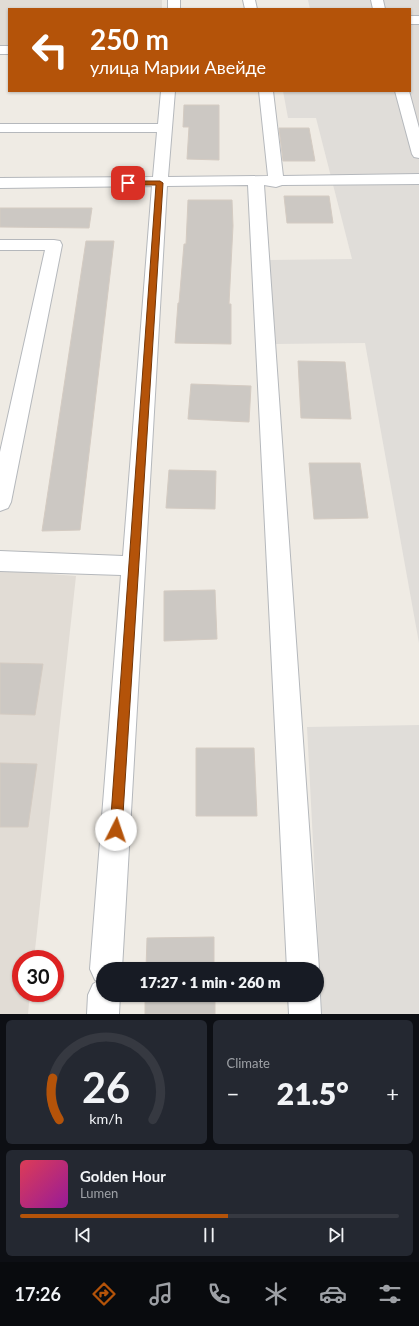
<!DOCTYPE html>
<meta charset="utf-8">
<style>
body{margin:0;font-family:Lato,sans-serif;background:#242831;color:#f1f3f6;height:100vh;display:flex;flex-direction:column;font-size:15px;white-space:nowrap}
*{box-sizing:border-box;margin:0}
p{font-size:13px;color:#9ea1a6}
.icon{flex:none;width:22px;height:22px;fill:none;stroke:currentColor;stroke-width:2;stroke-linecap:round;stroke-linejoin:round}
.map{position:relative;height:1014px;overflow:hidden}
.details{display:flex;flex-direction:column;gap:6px;padding:6px;background:#0d0f14;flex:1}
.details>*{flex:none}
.guide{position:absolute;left:8px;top:8px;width:403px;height:84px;border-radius:0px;box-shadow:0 1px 3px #0004;background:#b45309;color:#fff;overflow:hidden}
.speed{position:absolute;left:12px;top:950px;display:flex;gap:8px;font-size:20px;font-weight:700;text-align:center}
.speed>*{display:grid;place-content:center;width:52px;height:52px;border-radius:50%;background:#171b24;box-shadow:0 1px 3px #0004;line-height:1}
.speed .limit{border:6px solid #d22;background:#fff;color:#111}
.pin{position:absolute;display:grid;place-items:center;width:34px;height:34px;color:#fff;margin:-17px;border-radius:8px;box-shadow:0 2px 6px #0006}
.me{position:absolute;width:44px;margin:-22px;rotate:4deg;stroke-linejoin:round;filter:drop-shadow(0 0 3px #0008)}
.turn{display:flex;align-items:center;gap:14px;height:84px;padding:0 16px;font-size:18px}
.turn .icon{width:52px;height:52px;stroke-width:2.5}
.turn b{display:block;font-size:28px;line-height:34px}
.big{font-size:30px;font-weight:800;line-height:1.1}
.details .widget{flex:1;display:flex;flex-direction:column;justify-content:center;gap:6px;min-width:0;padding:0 14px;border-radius:6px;background:#242831}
.details .dial{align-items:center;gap:0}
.dial svg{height:104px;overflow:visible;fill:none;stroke:#363941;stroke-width:7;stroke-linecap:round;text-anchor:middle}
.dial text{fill:#f1f3f6;stroke:none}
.song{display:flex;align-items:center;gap:12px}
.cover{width:48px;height:48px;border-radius:6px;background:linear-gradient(135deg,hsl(350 70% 55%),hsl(300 70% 35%))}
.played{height:4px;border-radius:2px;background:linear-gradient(90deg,#b45309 55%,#363941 55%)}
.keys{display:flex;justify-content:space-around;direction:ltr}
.heat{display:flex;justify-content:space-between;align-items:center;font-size:22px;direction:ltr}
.details .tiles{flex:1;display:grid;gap:6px;grid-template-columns:1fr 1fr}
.widget:last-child{grid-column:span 2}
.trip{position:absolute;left:96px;top:962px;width:228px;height:40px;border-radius:20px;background:#171b24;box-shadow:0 1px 3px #0004;font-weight:800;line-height:40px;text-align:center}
.tab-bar{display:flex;height:64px;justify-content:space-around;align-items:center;background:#090b0e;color:#9ea1a6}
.tab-bar .icon{width:28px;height:28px}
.tab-bar .current{color:#b45309}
.tab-bar b{font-size:18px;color:#f1f3f6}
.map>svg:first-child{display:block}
</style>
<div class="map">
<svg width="419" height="1014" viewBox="0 0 419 1014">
<rect width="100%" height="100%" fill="#efebe4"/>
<!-- industrial -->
<path fill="#e0ddd9" d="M308,0H419V643L365,343L276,344L269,260L352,259L316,118H288L283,91H410V9H310Z
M419,725V1014H322L307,727Z"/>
<!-- education -->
<path fill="#e1dcd5" d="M0,0H162V9H9V47H0Z
M0,570L76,576L34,959H21V993H30L28,1014H0Z"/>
<!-- building -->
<path fill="#ccc8c3" stroke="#d4cbc2" d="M184,105H219V160L187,159L189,127H183Z
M279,128H309L315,161H283Z
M284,196H329L333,223H287Z
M188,200H232L233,226L229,304H231V344L175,343L178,303H179L184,244H186Z
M0,208H92L89,228L0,227Z
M86,241H114L80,530L42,531Z
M298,361L345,362L351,419L301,418Z
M191,384L251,386L249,422L188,419Z
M309,463H360L368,518L314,519Z
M169,470L216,471L215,509L166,508Z
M215,590L217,639L164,641V591Z
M0,663L43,664L35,715L0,714Z
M196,748H254L257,816H196Z
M0,763L37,764L28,827H0Z
M214,937V969H146L147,938Z
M145,995H215V1014H145Z"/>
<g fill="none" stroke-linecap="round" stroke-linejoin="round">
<!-- minor casing -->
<g stroke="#b5b8bc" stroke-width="2">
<path id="minor" d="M168,0H180V9H168Z
M243,0H255L257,9H245Z
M371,0H383L385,9H373Z
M410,16H419V24H410Z
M0,46H9V54H0Z
M161,91H175L168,177L268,176L259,91H273L283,176L419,174V184L282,185L276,187L264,185L319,969L317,973V969H287L248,185L167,186L122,969H103V995H120L119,1014H87L88,995L93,984L98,981L95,980L90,969L121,575L0,571V551L123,556L152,186L0,188V178L153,177L157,132H0V124H158Z
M395,91H409L419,128V158L414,157L412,154Z
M0,240H54L60,241L62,245L11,502L8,508L0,511V452L45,250H0Z
M317,988L320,995L321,1014H289L288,995H317Z"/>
</g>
<!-- minor -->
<use href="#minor" fill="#fff" fill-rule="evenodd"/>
</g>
<!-- route -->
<path fill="#b45309" stroke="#753606" d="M125,181H160L163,183L122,830L120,834L116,836L111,834L110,830L156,185H128L125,184Z"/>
</svg>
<div class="speed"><div class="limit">30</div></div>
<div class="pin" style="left:128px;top:183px;background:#d93025"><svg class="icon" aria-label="arrive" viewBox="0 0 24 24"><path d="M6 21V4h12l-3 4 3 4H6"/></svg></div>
<svg class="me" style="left:116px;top:830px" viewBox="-20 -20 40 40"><circle r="19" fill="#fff"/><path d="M0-13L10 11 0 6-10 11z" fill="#b45309"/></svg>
<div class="trip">17:27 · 1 min · 260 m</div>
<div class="guide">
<div class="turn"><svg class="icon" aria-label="left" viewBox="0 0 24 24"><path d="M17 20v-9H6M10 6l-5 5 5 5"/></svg><div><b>250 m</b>улица Марии Авейде</div></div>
</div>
</div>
<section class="details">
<div class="tiles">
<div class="widget dial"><svg viewBox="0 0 100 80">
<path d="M14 69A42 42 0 1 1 86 69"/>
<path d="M14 69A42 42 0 0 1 9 37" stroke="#b45309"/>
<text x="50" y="56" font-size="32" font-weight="700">26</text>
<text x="50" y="72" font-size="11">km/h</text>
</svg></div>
<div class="widget"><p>Climate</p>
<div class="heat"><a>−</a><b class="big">21.5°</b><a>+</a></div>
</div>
<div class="widget">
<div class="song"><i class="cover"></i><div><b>Golden Hour</b><p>Lumen</p></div></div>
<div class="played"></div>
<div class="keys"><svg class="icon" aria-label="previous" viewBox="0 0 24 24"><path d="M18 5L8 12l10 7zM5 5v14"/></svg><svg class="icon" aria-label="pause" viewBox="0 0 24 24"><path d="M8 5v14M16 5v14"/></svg><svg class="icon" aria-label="next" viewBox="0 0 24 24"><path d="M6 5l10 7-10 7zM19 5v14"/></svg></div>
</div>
</div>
</section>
<nav class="tab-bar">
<b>17:26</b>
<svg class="icon current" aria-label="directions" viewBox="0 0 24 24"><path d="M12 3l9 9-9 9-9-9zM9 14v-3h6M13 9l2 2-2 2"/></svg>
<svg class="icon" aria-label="music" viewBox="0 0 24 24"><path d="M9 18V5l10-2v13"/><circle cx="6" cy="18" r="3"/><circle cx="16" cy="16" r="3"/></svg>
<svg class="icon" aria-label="phone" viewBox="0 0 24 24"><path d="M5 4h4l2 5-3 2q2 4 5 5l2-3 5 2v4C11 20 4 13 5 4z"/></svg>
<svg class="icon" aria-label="climate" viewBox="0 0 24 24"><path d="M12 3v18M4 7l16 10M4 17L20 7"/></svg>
<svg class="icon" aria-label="car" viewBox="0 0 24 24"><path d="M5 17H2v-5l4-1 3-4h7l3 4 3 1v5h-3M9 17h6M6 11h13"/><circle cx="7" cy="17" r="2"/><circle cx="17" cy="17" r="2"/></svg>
<svg class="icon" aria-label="filters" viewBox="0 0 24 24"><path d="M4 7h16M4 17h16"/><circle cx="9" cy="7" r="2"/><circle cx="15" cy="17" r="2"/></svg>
</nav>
